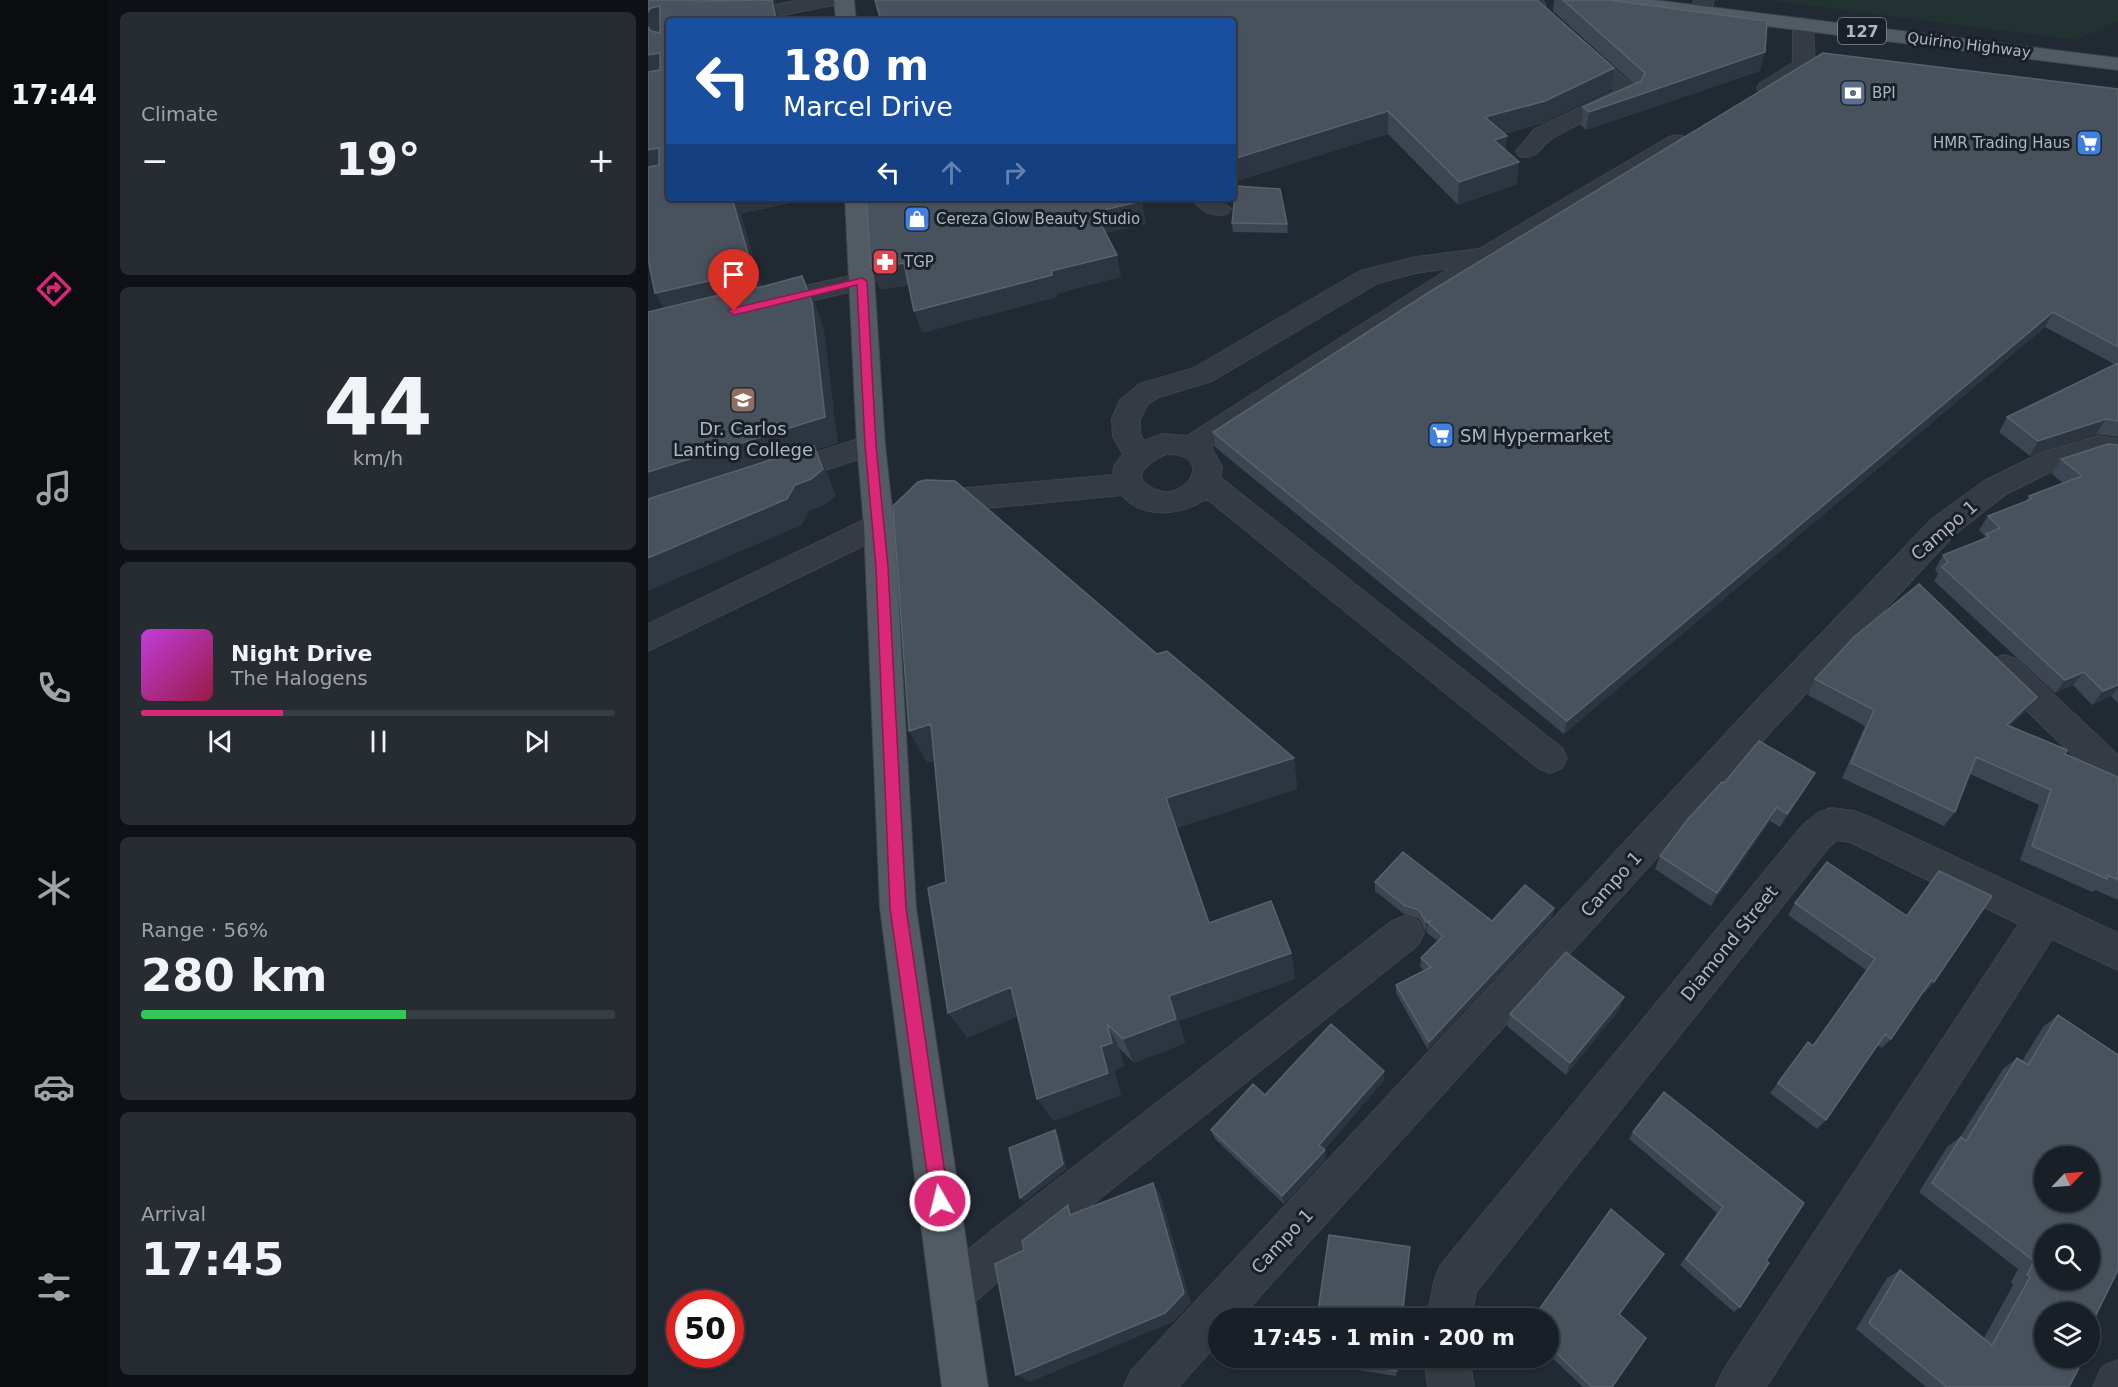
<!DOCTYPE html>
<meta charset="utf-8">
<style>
body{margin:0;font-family:"DejaVu Sans",sans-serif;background:#262c32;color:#f1f3f6;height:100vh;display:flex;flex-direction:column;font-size:22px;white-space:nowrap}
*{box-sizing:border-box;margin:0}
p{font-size:20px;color:#9fa2a7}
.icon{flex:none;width:33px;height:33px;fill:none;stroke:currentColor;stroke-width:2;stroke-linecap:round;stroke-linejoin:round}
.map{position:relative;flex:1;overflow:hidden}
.side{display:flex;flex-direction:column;gap:12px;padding:12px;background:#0e1115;width:540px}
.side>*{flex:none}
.top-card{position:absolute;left:18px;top:18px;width:570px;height:183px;border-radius:6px;box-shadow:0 2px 4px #0004,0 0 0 2px #373d43;background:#1a4fa0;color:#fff;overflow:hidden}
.needle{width:39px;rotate:65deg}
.fabs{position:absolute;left:1386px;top:1146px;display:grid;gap:12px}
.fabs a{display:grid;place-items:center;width:66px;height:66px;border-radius:50%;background:#191f26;box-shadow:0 2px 4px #0004,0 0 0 2px #373d43;font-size:30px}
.speed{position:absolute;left:18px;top:1290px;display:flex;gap:12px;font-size:30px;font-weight:700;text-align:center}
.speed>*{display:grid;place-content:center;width:78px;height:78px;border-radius:50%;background:#191f26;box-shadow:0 2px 4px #0004,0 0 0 2px #373d43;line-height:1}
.speed .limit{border:9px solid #d22;background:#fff;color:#111}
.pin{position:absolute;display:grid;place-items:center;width:51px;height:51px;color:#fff;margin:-62px -26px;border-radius:50% 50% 50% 0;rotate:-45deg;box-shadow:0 0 6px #0007}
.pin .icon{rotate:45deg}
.me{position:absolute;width:66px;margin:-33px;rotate:352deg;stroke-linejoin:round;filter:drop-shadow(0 0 4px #0008)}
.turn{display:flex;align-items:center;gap:21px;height:126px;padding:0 18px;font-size:27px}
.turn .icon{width:78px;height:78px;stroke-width:2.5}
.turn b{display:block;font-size:42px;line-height:51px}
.lanes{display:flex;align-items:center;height:57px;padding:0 18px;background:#0003;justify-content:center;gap:30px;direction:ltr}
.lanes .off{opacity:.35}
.big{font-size:45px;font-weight:800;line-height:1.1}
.side .card{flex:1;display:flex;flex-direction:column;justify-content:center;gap:9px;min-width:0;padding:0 21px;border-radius:9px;background:#262c32}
.side .dial{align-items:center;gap:0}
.dial b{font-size:78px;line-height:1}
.song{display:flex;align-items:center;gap:18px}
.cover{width:72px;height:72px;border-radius:9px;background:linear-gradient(135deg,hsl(290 70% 55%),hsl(340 70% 35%))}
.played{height:6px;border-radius:3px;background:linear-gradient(90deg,#db2777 30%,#373d43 30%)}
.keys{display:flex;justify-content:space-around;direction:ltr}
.heat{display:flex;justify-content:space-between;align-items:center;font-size:33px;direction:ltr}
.charge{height:9px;border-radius:4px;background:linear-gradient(90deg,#34c759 56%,#373d43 0)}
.trip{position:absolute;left:560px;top:1308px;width:351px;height:60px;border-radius:30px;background:#191f26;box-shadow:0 2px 4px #0004,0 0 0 2px #373d43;font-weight:800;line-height:60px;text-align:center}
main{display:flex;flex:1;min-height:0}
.dock{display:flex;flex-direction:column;width:108px;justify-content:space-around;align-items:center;background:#0a0c0f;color:#9fa2a7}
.dock .icon{width:42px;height:42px}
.dock .current{color:#db2777}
.dock b{font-size:27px;color:#f1f3f6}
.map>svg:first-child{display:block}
</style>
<main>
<nav class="dock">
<b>17:44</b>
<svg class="icon current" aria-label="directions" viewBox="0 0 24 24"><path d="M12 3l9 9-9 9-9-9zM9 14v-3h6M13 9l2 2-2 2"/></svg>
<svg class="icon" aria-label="music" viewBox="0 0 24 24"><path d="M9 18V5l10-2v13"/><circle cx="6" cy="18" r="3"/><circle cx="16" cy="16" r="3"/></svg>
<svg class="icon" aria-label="phone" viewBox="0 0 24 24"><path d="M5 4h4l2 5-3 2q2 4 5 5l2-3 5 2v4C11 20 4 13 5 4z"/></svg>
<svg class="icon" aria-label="climate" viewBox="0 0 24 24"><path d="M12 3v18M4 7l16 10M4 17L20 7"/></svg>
<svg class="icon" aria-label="car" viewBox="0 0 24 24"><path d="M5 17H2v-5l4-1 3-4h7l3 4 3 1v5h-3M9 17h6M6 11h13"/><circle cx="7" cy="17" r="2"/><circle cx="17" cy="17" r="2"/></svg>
<svg class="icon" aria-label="filters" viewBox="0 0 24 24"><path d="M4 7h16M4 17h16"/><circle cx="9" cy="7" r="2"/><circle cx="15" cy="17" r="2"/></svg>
</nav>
<section class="side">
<div class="card"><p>Climate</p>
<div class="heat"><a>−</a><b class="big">19°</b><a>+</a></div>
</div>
<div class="card dial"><b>44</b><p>km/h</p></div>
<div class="card">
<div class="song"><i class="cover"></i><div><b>Night Drive</b><p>The Halogens</p></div></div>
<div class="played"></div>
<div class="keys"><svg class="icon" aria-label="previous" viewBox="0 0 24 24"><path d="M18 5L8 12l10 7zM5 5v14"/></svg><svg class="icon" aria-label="pause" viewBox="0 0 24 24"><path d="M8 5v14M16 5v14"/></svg><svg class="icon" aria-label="next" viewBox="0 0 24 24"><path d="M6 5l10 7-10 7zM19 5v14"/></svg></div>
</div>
<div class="card"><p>Range · 56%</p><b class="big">280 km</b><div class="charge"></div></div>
<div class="card"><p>Arrival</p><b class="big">17:45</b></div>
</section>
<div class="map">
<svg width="1470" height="1387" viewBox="0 0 1470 1387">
<rect width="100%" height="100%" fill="#212932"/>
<!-- green -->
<path fill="#223233" d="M1119,0H1470V22L1427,40Z"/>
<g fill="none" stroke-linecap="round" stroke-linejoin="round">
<!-- minor casing -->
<g stroke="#3d444d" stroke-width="2">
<path id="minor" d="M151,0H193L190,4L130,16L123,14L120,10L123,6Z
M875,0H895L898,8L992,92L989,97C961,110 931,122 905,138C891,146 890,161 871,156L868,151L887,129L967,91L884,16L876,6Z
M1046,0H1066L1061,16H1047L1044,12Z
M1155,18L1162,20L1165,24L1167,66L1164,71C1149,80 1130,97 1112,93L1109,88L1112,83L1145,63V24L1148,20Z
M1029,135L1037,137L1040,142L1037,147L848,260L563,447L574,467L573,478L914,748L919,758L914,768L902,773L890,768L559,499C533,514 497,521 474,495L308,511L270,519L0,651V624L253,502L308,489L465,475L466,466L475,454L465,437L464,419L472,400L492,384L546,368L712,271L768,257L831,249L1021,137ZM802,268L539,436L515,434L496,441L492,434V419L500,404L511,397L564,381L730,283L768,273ZM518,454C569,453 538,503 508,490C478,477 501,462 518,454Z
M543,198H571L583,209L579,214C565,218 551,210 543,198Z
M214,273L223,275L227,281L223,287L119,311L110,309L106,303L110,297Z
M223,435L233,438L237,445L233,452L130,485L120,482L116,475L120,468Z
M1449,436L1470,439V459L1450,456L1411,468L1358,494L1307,534L1138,715L592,1318H570V1343L530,1387H476L483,1371L1114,695L1285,518L1338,480L1391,454Z
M1356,655L1368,659L1470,755V792L1458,787L1344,677L1340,668L1344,659Z
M1183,808L1206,811L1219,816L1470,933V970L1404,939L1118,1387H1068L1075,1371L1371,924L1202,842L1189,840L1181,847L828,1292L823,1318H779L786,1282L792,1266L1155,825L1170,813Z
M757,916L770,921L776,933L770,945L377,1258L321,1307L305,1313L289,1307L283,1291L289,1275L347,1228L744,921Z
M776,1358H821L826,1387H780Z
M1470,1360V1387H1445L1454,1367Z"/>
</g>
<!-- major casing -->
<g stroke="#3d444d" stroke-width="2">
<path id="major" d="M186,0H206L208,21H188Z
M947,0H1006L1470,58V70L957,6L950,4Z
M197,198H221L237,445L246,526L268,908L340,1387H294L232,908L216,526L209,445Z"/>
</g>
<!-- minor -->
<use href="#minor" fill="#343b43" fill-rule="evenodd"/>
<!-- major -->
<use href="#major" fill="#525a63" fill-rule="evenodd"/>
</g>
<!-- wall -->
<path fill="#3c4551" d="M906,0H961L1112,71L938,130L933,125L935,107L986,84L905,11Z
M585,21L963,90L895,123L856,134L859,136L857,150L869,184L810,205L740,134L585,182Z
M1470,89V437L1448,434L1382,456L1351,432L1359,417L1466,364L1397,327L916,734L567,447L565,432Z
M584,223L639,224L640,233L585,232Z
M1470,445V703L1463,696L1444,705L1425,685L1407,693L1286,581L1290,574L1287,570L1295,555L1335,539L1337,536L1331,530L1340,516L1378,501L1381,496L1415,483L1404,474L1413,459Z
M509,654L646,758L649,789L528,828L561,923L643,953L647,979L531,1021L537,1043L486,1063L471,1048L476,1066L466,1070L473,1095L405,1121L370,1016L319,1038L298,882L286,761L279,763Z
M1167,679L1377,712L1362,726L1417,754L1470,777V900L1447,890L1444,892L1372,860L1391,805L1322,774L1307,812L1296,826L1194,778L1217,726L1160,695Z
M1167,773L1159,787L1132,827L1122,821L1063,906L1007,869L1012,856L1076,783Z
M1291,871L1286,982L1276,993L1275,992L1243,1039L1234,1048L1229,1045L1178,1120L1169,1129L1122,1093L1160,1042L1165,1046L1218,970L1140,915L1147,903L1258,915Z
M727,882L844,921L906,908L904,917L780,1050L748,993V985L776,970L772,967L773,958L790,941L779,933V931L778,932L771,919L756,914L727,891Z
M971,1010L918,1075L859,1026L862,1014Z
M1410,1015L1442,1312L1421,1387H1278L1208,1329L1239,1278L1252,1270L1336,1338L1365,1285L1363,1282L1370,1269L1271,1192L1299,1147L1312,1137L1355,1069L1369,1058L1374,1061L1395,1027Z
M736,1071V1080L676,1150L678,1159L636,1204L567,1139L563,1130L617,1095Z
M1016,1092L1118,1261L1092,1307L1086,1312L1032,1265L1069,1213L981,1139L985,1132Z
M971,1314L964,1387H935L900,1354V1318Z
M663,1358H750L748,1376L665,1363Z"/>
<!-- shaded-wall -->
<path fill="#2c3540" d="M114,0H128V3H126L133,21H120Z
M12,6L13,30L11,33L9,47L0,28V11L3,8Z
M1117,52L1112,71L938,130L941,112Z
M12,53L21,72L0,79V55Z
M966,68L963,90L895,123L836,139L837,117Z
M740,111V134L585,182V159Z
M859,136L857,158L846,140Z
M11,148L21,167L0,174V150Z
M871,162L869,184L810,205L811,182Z
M84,198H166L93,214L116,293L20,315L7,293Z
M494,201L498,224L459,233L461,246L458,247L451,211Z
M469,255L473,277L409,294L410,297L274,333L266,311L403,271Z
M256,263L264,285L232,290L223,268Z
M154,276L167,303L176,329L190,443L168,450L179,472L188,496L177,505L161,511L154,525L0,591V472Z
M1405,312L1397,327L916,734L919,721Z
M1458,419L1448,434L1382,456L1390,441Z
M1436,672L1425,685L1407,693L1417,680Z
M1470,685V688L1463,696L1444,705L1455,691Z
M1389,697L1377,712L1347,740L1359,725Z
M283,724L300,756L279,763L261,731Z
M646,758L649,789L527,829L518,798Z
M1167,773L1159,787L1132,827L1139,814Z
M1129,807L1122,821L1063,906L1069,893Z
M906,908L904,917L780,1050L781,1042Z
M782,921L780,923L779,931L778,932V922Z
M643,953L647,979L531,1021L537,1043L486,1063L475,1039L521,996Z
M363,987L380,1012L319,1038L300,1013Z
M976,997L971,1010L918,1075L922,1063Z
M459,1024L471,1048L476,1066L466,1070L473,1095L405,1121L389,1099L453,1047Z
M736,1071V1080L672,1154L671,1145Z
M407,1130L411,1136L419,1169L376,1202L372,1198Z
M677,1150L678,1159L636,1204L634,1196Z
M505,1183L513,1196L543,1303L525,1322L382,1382L368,1375Z
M420,1205L431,1218L422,1215Z"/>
<!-- building -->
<path fill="#48525d" stroke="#58616d" stroke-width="1.5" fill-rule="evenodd" d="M0,0H48V1L124,0L128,19L120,21H21V198H84L105,271L7,293L0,259V167L11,165V148L0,150V72L12,70V53L0,55V27L3,31L12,33V6L3,8L0,11V13Z
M227,0H889L966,68L897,101L837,117L859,136L846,140L871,162L811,182L740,111L585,159V21H233Z
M915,0H961L1119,21L1117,52L941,112L935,107L993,81L997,73Z
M1175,53L1470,89V347L1405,312L919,721L565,432L783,291Z
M588,186L632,189L639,224L584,223Z
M218,198H493L494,201L451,211L457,223L453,224L469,255L403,271L404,275L266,311L256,263L223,268Z
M154,276L164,302L177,417L0,472V312L108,286L109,288Z
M1470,363V421L1458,419L1390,441L1359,417Z
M1460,444L1470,445V685L1455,691L1436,672L1417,680L1294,567L1300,562L1295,555L1341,537L1338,534L1352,528L1340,516L1384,499L1381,496L1434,476L1413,459Z
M166,446L175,469L163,479L147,485L139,499L0,558V499Z
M277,480L307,481L509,654L519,651L646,758L518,798L561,923L623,901L643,953L521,996L528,1019L475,1039L459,1024L464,1043L453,1047L460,1073L389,1099L363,987L300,1013L280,888L298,882L283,724L261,731L245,506L270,482Z
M1271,584L1389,697L1359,725L1419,750L1417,754L1470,777V880L1460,875L1459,879L1384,846L1403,790L1328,757L1307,812L1203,763L1226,710L1167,679L1206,637Z
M1111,741L1167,773L1139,814L1129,807L1069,893L1012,856L1040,819L1074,782L1076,783Z
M755,852L844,921L877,885L906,908L781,1042L748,985L783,967L773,958L795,936L780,923L782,921L778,922L771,910L756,905L727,882Z
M1179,862L1259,916L1291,871L1344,896L1286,982L1283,980L1243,1039L1237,1034L1178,1120L1130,1083L1160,1042L1165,1046L1227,959L1147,903Z
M918,952L976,997L922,1063L862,1014Z
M1410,1015L1470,1055V1270L1442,1327V1312H1396V1358H1436L1421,1387H1299L1221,1323L1252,1270L1344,1345L1382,1277L1379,1275L1386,1261L1284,1183L1313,1137L1318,1141L1369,1058L1380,1065ZM1396,1156H1442V1202H1396ZM1396,1234H1442V1280H1396Z
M683,1024L736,1071L671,1145L677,1150L634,1196L563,1130L605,1084L617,1095Z
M1016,1092L1156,1203L1118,1261L1121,1263L1092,1307L1038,1259L1075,1207L985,1132Z
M407,1130L415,1164L372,1198L361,1148Z
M505,1183L536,1293L517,1313L368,1375L347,1264L376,1250L374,1241L420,1205L422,1215Z
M963,1209L1016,1254L971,1314L998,1338L964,1387H944L900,1345V1318H885Z
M681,1235L762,1247L754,1318H669Z
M1442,1333L1447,1337L1442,1347Z
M665,1358H750L749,1371Z"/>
<!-- route -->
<path fill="#db2777" stroke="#8e194d" stroke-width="1.5" d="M214,278L219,281L228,445L240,567L258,908L301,1201L298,1207L292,1210L286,1207L283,1201L242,908L228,567L217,445L209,285L86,315L80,311L86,308Z"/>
<!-- icons -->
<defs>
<g id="bank-square" transform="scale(1.35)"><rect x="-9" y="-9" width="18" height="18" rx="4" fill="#5c6f8a" stroke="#192028"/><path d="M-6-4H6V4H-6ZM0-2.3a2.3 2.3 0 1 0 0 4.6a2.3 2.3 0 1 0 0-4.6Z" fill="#fff"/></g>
<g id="supermarket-square" transform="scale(1.35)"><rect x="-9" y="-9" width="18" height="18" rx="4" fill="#3f7fe0" stroke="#192028"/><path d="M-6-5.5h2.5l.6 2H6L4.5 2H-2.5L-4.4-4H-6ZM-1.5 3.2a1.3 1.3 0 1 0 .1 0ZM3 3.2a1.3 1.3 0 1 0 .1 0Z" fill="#fff"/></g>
<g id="shop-square" transform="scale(1.35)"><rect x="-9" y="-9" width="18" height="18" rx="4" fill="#3f7fe0" stroke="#192028"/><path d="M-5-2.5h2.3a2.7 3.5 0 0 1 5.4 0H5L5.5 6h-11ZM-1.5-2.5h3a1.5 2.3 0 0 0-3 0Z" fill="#fff"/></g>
<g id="pharmacy-square" transform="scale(1.35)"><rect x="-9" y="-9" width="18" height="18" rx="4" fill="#e0444e" stroke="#192028"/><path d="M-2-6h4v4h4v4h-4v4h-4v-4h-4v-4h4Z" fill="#fff"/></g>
<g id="university-square" transform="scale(1.35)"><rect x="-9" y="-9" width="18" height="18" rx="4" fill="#8d6e63" stroke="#192028"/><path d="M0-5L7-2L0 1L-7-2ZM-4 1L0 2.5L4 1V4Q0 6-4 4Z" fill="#fff"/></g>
</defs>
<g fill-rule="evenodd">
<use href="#bank-square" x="1205" y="93"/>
<use href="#supermarket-square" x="1441" y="143"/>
<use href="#shop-square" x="269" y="219"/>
<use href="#pharmacy-square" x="237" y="262"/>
<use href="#university-square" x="95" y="400"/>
<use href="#supermarket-square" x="793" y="435"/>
</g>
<g text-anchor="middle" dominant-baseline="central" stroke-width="6" stroke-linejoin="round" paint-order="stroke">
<!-- far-street labels -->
<g font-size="15" fill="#aeb6c0" stroke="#192028">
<text transform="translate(1321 45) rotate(7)">Quirino Highway</text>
</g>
<!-- far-poi labels -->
<g font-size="15" fill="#aeb6c0" stroke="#192028" text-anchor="start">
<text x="1224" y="93">BPI</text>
<text x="1422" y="143" text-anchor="end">HMR Trading Haus</text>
<text x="288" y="219">Cereza Glow Beauty Studio</text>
<text x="256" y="262">TGP</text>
</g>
<!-- shield labels -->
<rect fill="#192028" stroke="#818992" stroke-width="1.5" x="1190" y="18" width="48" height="26" rx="4.5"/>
<g font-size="16" font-weight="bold" fill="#aeb6c0">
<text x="1214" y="31">127</text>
</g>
<!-- poi labels -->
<g font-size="18" fill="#aeb6c0" stroke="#192028">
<text x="95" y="428">Dr. Carlos<tspan x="95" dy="21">Lanting College</tspan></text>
<text x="812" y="435" text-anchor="start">SM Hypermarket</text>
</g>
<!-- street labels -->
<g font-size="18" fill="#aeb6c0" stroke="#192028">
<text transform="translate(1296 530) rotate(-41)">Campo 1</text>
<text transform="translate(963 884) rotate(-48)">Campo 1</text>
<text transform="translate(1081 943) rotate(-51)">Diamond Street</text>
<text transform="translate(634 1241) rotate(-47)">Campo 1</text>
</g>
</g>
</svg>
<div class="fabs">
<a><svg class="needle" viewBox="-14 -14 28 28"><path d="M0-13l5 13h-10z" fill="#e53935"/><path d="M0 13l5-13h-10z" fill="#9fa2a7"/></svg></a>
<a><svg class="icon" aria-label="search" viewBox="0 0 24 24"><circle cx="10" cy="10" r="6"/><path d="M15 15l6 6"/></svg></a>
<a><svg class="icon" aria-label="layers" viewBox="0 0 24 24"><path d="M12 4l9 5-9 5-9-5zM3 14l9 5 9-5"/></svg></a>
</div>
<div class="speed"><div class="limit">50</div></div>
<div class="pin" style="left:86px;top:311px;background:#d93025"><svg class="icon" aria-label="arrive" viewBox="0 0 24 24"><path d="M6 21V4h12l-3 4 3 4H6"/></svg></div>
<svg class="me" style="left:292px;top:1201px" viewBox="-20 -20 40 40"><circle r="17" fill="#db2777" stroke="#fff" stroke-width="3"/><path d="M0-11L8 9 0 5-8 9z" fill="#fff"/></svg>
<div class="trip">17:45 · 1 min · 200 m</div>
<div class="top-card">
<div class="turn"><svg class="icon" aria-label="left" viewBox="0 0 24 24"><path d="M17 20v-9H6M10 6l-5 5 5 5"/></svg><div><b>180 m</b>Marcel Drive</div></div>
<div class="lanes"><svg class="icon" aria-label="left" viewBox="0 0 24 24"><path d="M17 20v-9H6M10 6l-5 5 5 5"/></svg><svg class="icon off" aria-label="ahead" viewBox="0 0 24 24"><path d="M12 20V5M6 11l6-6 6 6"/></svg><svg class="icon off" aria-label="right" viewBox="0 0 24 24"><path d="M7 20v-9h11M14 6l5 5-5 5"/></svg></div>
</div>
</div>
</main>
